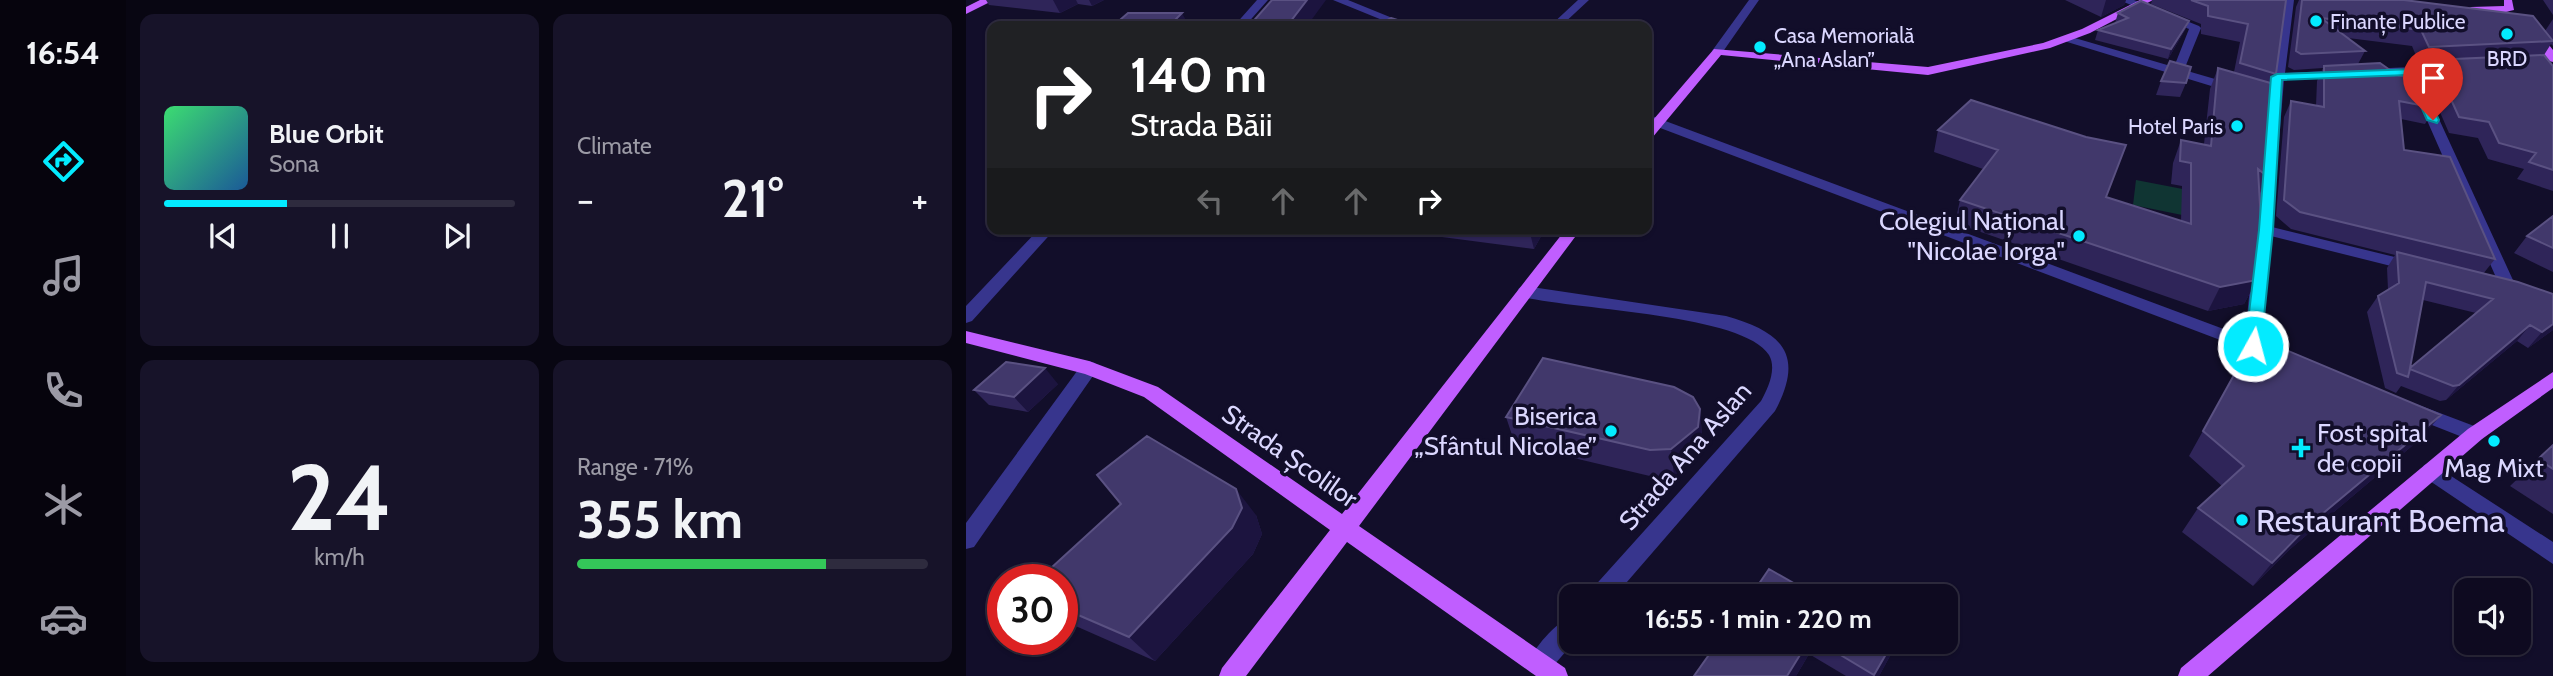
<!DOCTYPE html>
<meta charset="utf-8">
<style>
body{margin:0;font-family:Cabin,sans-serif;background:#171329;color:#f1f3f6;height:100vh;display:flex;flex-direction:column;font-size:26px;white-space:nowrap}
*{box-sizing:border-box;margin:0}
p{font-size:23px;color:#9b9aa5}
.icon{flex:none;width:38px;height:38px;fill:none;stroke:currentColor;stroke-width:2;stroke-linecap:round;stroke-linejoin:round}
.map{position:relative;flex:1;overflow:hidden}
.details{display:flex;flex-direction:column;gap:14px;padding:14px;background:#080612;width:840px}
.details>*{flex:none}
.top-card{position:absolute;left:21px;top:21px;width:665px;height:214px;border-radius:14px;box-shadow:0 2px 5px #0004,0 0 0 2px #2e2b3e;background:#202124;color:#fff;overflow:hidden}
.controls{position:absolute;left:1488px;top:578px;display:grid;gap:14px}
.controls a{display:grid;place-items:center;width:77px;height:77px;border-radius:14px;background:#0e0a20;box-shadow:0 2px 5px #0004,0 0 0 2px #2e2b3e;font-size:35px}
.speed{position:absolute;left:21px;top:564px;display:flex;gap:14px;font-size:35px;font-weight:700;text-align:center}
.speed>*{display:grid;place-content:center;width:91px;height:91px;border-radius:50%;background:#0e0a20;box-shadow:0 2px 5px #0004,0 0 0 2px #2e2b3e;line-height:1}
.speed .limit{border:10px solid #d22;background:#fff;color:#111}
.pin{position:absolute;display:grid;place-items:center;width:60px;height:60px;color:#fff;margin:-72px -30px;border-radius:50% 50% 50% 0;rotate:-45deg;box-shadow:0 0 7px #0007}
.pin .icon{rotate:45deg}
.me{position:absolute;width:77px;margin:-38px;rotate:7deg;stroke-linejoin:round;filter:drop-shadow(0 0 5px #0008)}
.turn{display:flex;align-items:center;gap:24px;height:147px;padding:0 28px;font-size:32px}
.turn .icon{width:91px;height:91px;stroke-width:2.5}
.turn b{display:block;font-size:49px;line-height:60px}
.lanes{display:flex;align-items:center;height:66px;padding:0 28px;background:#0003;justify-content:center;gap:35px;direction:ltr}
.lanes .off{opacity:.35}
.big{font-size:52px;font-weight:700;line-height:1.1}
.details .widget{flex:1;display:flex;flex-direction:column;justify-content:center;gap:10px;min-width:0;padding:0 24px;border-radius:14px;background:#171329}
.details .dial{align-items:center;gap:0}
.dial b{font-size:91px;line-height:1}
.song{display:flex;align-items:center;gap:21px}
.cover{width:84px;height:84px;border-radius:10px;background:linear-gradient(135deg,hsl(140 70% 55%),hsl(210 70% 35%))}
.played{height:7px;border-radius:4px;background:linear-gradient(90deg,#03ebff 35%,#2e2b3e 35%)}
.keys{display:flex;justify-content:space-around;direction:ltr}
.heat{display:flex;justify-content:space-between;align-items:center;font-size:38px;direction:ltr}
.charge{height:10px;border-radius:5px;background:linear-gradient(90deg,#34c759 71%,#2e2b3e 0)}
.details .tiles{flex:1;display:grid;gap:14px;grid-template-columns:repeat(2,1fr)}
.trip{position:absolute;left:593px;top:584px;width:399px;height:70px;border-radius:14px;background:#0e0a20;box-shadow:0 2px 5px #0004,0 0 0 2px #2e2b3e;font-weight:700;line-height:70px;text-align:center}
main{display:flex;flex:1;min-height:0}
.menu{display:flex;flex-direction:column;width:126px;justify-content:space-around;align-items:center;background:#06040d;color:#9b9aa5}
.menu .icon{width:49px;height:49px}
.menu .current{color:#03ebff}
.menu b{font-size:32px;color:#f1f3f6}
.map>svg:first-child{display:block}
</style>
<main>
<nav class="menu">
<b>16:54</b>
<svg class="icon current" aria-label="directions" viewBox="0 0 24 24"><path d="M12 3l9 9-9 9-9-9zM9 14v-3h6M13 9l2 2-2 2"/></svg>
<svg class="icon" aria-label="music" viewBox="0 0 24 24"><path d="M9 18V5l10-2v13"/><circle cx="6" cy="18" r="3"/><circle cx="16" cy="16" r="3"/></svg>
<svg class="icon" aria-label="phone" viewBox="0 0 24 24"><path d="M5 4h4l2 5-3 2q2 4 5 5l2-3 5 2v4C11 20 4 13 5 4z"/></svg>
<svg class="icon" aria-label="climate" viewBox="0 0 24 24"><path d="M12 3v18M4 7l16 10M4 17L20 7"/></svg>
<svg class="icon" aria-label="car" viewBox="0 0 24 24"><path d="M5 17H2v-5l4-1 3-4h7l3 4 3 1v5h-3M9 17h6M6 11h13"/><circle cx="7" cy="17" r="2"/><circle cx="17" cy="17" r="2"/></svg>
</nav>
<section class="details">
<div class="tiles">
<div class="widget">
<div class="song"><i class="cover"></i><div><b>Blue Orbit</b><p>Sona</p></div></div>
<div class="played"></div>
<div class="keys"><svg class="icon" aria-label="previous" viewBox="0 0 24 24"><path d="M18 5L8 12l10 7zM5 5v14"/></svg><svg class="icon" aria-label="pause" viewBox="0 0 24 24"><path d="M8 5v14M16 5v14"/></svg><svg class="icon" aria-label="next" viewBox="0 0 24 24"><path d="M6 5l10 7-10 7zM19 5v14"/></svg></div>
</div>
<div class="widget"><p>Climate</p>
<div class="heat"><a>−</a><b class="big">21°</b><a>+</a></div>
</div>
<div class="widget dial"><b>24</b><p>km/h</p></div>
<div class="widget"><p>Range · 71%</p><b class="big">355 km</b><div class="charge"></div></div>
</div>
</section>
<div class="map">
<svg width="1587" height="676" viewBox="0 0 1587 676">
<rect width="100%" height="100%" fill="#120e2a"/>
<!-- green -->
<path fill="#103533" d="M1170,180L1279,201L1280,228L1167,205Z"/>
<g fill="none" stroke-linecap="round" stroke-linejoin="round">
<!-- minor -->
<path fill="#37358d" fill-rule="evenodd" d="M291,0H302L279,26H268Z
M367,0H382L446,26H431Z
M612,0H623L595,26H584Z
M783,0H793L756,53H748L746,51Z
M1153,0H1168L1233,26L1235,28L1218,70L1273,86V92H1265L1098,41L1096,39L1102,36L1208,67L1223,29Z
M1318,0H1328L1319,73L1486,65L1492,69L1486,73L1318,80L1306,227L1445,261L1453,266L1445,271L1305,236L1296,343L1313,349L1316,354L1313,359L1307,360L681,123V115L686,116L1279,337L1305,77Z
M1455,89L1461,93L1552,291L1550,295L1544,297L1536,291L1449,93Z
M73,229H89L6,321L0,323V306Z
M559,286L760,316C817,332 839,355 809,411L648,597H622L625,590L795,401C802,388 811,369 803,355C777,313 604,310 553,296L551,292L553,288Z
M123,361L129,363L132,368L129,373L8,547L0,549V523L117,363Z
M1450,404L1516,429L1519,434L1516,439L1509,442L1443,416L1441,411L1443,406Z
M1465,463L1587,542V564L1458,477L1455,471L1458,465Z
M606,616V642H608L582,672L573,676L564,672L561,664C568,648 589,623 606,616Z"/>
<!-- major -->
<path fill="#c05eff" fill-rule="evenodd" d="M14,0H28L0,14V7Z
M1174,0H1187L1124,33L1084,48L962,75L755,55L686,138L681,139V127L748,49L962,67L1077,43L1116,29Z
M1538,0H1546L1548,10C1533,14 1512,18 1500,10L1505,7L1538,6Z
M1564,31H1572L1587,50V62L1583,61L1564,35Z
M600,229H615L393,526L599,668L602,676H570L381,542L280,676H253L256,668L364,530L178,397L119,374L0,343V331L123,361L192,387L376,514Z
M1587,372V388L1516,439L1242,676H1212L1215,668L1502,429Z"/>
</g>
<!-- wall -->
<path fill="#2f2559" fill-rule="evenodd" d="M20,0H138L126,6L112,4L94,13L23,5Z
M1099,0H1160L1158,5L1135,17Z
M1186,0H1320L1310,74L1306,83L1302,177L1293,195L1291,280L1278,304L1242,311L989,223L994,200L1017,169L968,152L972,130L1005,100L1141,197L1215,221L1216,186L1205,184L1207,163L1215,140L1238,144L1244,89L1252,68L1268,72L1274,42L1235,34V24L1185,4Z
M1333,0H1438L1579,31L1587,19V46L1585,44L1578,55L1587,66V191L1551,179L1558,169L1522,159L1512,138L1483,133L1458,75L1466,63H1453L1446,46L1382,38L1399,51L1392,64L1469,108L1459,124L1435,119L1438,150L1529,259L1517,274L1587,294V330L1562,348L1551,341L1480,400L1474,401L1435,386L1430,393L1419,388L1401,312L1412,296L1422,290L1421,268L1429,255L1325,229L1310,216L1318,117L1325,101L1350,106L1351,81L1357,68L1328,70L1322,67L1330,7ZM1457,300L1510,313L1444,368Z
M1577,0H1587V15Z
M1152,13L1223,21L1219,30L1202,59L1129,40L1132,30L1149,23Z
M1195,81L1220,83L1214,97L1190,95Z
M1587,216V272L1548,253L1561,236Z
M473,229H579L568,249L476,237Z
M1289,337L1453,440L1323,550L1287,586L1216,532L1232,508L1256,486L1223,456Z
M92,384L62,412L23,405L8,390Z
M734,409L736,437L734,454L708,476L688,477L549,444L540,417Z
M1587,445V514L1544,486Z
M290,515L296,534L287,554L189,661L96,620V579Z
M752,642H927L924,656L913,676H880L843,654L830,676H728Z"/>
<!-- shaded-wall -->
<path fill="#1c143f" d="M87,0H110L112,4L94,13Z
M123,0H138L126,6Z
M341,0H360L341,26H321Z
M1140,0H1160L1158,5L1135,17Z
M216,13L223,26H203Z
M1223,21L1219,30L1202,59L1205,49Z
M563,229H579L568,249Z
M1291,280L1278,304L1242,311L1254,287Z
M1587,324V330L1562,348L1576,332Z
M1564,325L1551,341L1480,400L1493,385Z
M79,368L92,384L62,412L48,397Z
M734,409L736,437L734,454L708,476L705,449Z
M1475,415L1453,440L1323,550L1287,586L1306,563L1343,525Z
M270,489L290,515L296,534L287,554L189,661L163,637Z
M842,642H844L843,654L830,676H821Z
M927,642L924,656L913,676H908Z"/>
<!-- building -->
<path fill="#41386b" stroke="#5a5182" stroke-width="2" fill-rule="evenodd" d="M306,0H341L321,26H283Z
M1225,0H1320L1310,74L1274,63L1282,24L1242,16V6Z
M1336,0H1438L1567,16L1587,41L1463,47L1455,30L1355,18L1399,51L1335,54L1330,51Z
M1175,1L1223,21L1205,49L1132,30L1162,18L1152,13Z
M162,13H216L203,26H147Z
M425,18L451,26H410Z
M1578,55L1587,66V170L1563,162L1570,153L1533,143L1523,122L1493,117L1467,60Z
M1204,61L1225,67L1220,83L1195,81Z
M1414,63L1431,75L1456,80L1469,108L1433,101L1438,150L1484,157L1529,259L1334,212L1318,200L1325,101L1358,107V66Z
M1252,68L1308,84L1306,91L1309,92L1302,177L1292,169L1296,241L1291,280L1254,287L994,200L1032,150L972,130L1005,100L1120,137L1160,145L1140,197L1225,224V163L1214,161L1215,140L1245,146Z
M1587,216V248L1561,236Z
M1431,252L1552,282L1587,294V324L1576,332L1564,325L1493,385L1487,386L1444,369L1442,377L1431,373L1412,296L1433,283ZM1460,282L1527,299L1444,368Z
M1289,337L1475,415L1343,525L1306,563L1232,508L1278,466L1237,431Z
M577,358L708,387L727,397L734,409L732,427L705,449L684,450L540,417Z
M40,362L79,368L48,397L8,390Z
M181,436L270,489L276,508L266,528L163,637L96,608V579H73L155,504L131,475Z
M1587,445V469L1572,459Z
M803,569L852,597H784Z
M752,642H842L821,676H728Z
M853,642H927L908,675Z"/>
<!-- route -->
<path fill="#03ebff" stroke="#0299a6" stroke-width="2" d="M1449,69L1473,120L1471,123L1461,120L1441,75L1316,80L1307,230L1295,346L1293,350H1281L1279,346L1293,230L1305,77L1311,74Z"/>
<!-- markers -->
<g fill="#03ebff" stroke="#120e2a" stroke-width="2.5">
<circle cx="1350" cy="21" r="7"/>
<circle cx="1541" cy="34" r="7"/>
<circle cx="794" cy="47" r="7"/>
<circle cx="1271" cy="126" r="7"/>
<circle cx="1113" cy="236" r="7"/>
<circle cx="645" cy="431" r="7"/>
<circle cx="1528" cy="441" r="7"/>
<path d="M1331.5 437.5h7v7h7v7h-7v7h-7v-7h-7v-7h7z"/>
<circle cx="1276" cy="520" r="7"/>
</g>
<g text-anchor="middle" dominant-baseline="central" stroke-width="7" stroke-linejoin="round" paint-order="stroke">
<!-- far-poi labels -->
<g font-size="21" fill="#dbd7ff" stroke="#120e2a" text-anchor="start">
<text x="1364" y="21">Finanțe Publice</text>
<text x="808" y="35">Casa Memorială<tspan x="808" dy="24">„Ana Aslan”</tspan></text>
<text x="1541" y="58" text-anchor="middle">BRD</text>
<text x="1257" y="126" text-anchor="end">Hotel Paris</text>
</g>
<!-- poi labels -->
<g font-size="26" fill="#dbd7ff" stroke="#120e2a" text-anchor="end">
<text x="1099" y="221">Colegiul Național<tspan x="1099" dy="30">"Nicolae Iorga"</tspan></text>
<text x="631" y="416">Biserica<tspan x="631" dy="30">„Sfântul Nicolae”</tspan></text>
<text x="1351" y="433" text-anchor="start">Fost spital<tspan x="1351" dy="30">de copii</tspan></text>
<text x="1528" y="468" text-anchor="middle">Mag Mixt</text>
</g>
<!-- street labels -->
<g font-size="26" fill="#dbd7ff" stroke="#120e2a">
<text transform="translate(324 456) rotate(35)">Strada Școlilor</text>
<text transform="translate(719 456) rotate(-49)">Strada Ana Aslan</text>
</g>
<!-- near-poi labels -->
<g font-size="32" fill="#dbd7ff" stroke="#120e2a" text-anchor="start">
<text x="1290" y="520">Restaurant Boema</text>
</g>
</g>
</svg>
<div class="controls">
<a><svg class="icon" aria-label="sound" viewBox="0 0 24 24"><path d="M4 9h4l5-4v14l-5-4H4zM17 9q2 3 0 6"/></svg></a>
</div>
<div class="speed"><div class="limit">30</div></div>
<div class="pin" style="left:1467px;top:120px;background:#d93025"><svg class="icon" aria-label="arrive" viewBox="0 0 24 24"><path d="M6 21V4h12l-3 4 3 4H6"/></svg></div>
<svg class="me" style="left:1287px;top:346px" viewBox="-20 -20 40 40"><circle r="17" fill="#03ebff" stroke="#fff" stroke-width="3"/><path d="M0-11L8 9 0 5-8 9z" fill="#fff"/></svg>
<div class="trip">16:55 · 1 min · 220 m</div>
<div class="top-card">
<div class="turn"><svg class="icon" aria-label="right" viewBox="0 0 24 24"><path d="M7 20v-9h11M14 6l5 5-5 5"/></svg><div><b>140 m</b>Strada Băii</div></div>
<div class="lanes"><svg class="icon off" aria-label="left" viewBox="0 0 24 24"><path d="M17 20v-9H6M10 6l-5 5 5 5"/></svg><svg class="icon off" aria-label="ahead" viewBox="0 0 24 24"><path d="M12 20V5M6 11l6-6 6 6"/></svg><svg class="icon off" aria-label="ahead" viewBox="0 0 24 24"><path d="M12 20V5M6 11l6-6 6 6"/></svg><svg class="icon" aria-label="right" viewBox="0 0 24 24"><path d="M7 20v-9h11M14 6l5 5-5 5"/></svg></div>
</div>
</div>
</main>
